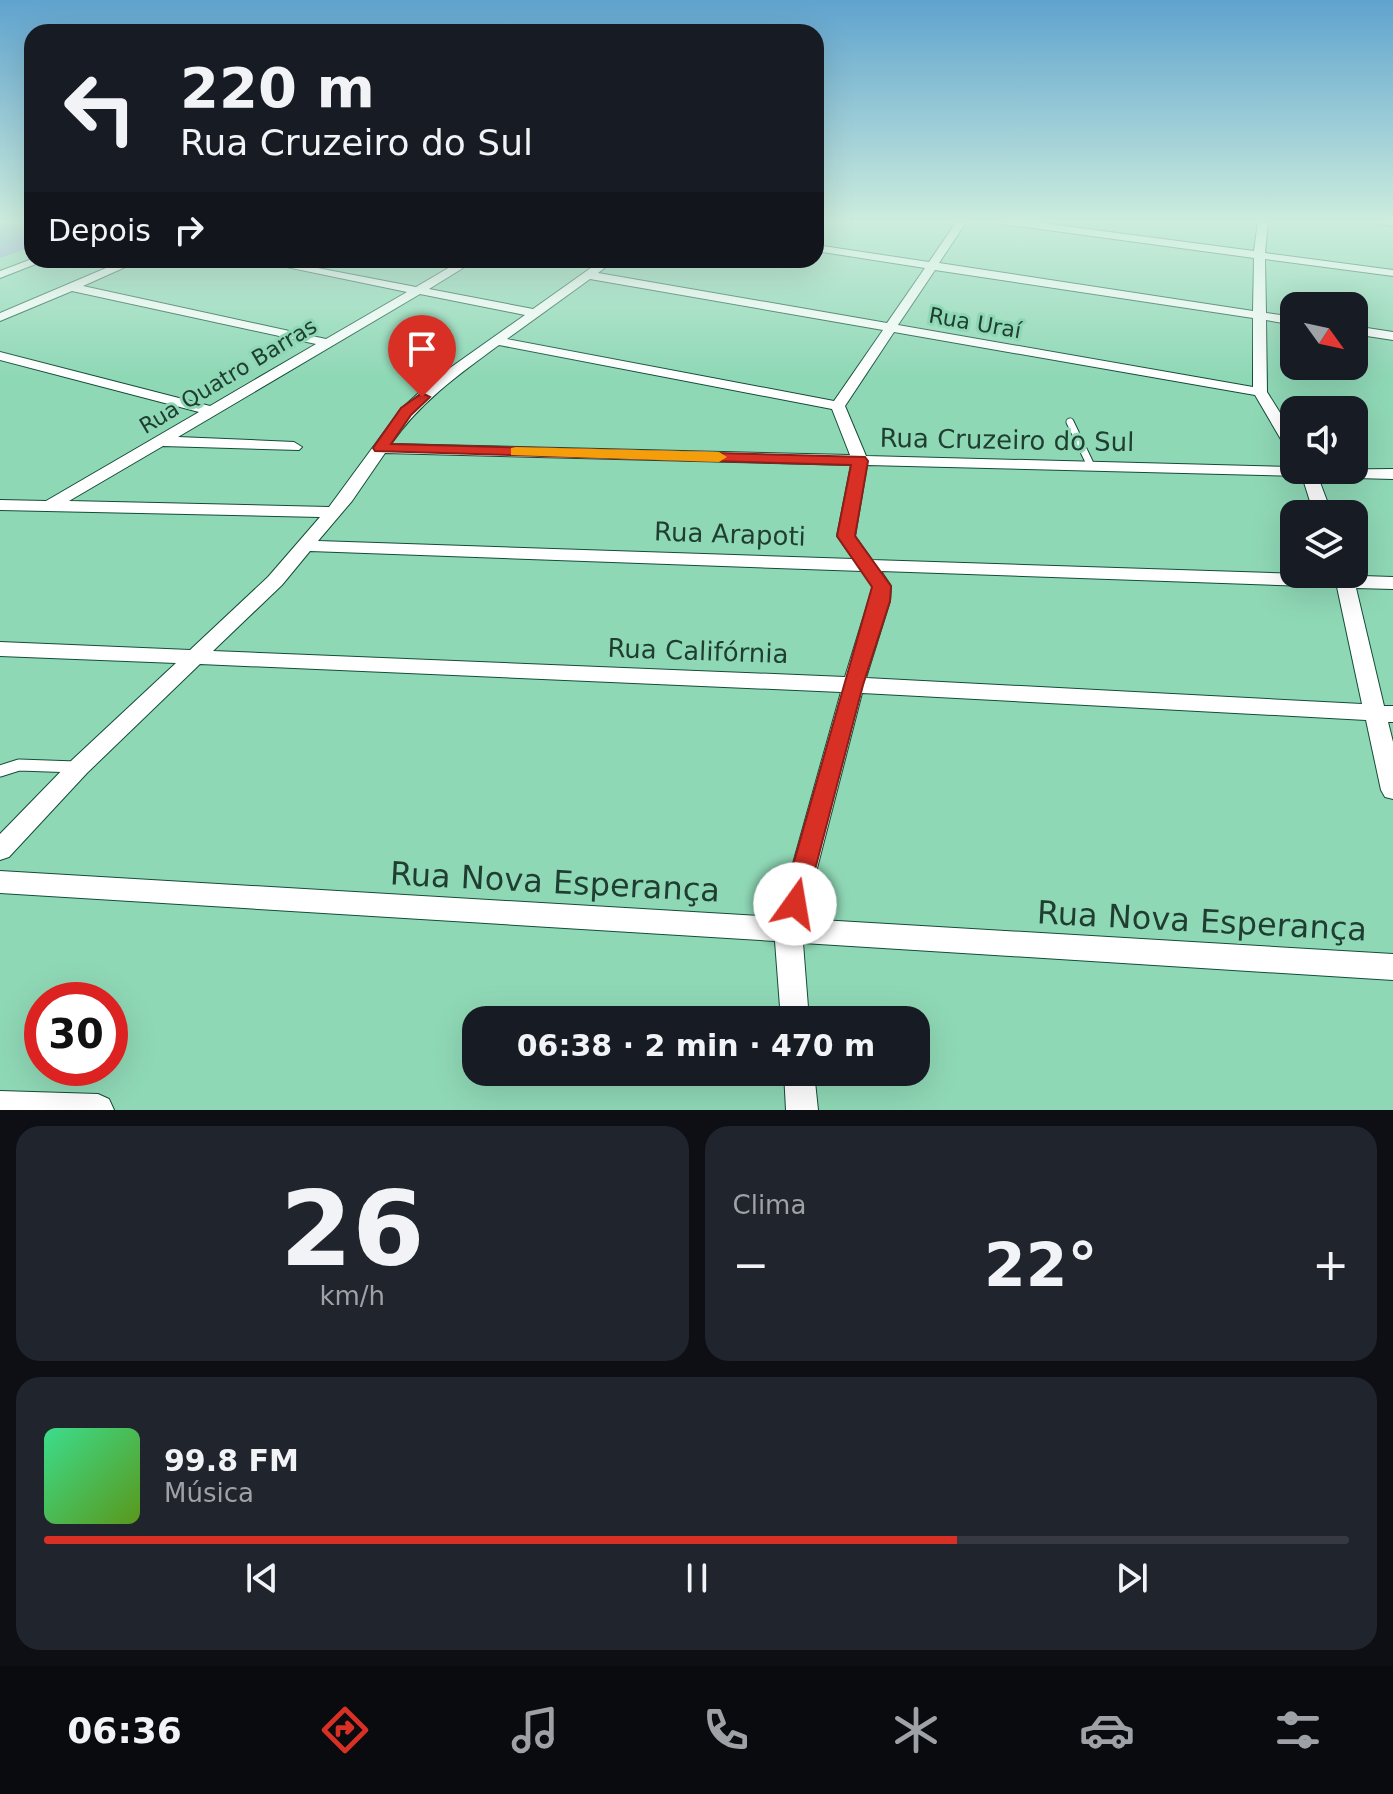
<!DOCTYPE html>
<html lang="pt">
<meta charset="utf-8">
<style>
body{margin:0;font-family:"DejaVu Sans",sans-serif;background:#20242c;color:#f1f3f6;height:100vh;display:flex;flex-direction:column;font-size:30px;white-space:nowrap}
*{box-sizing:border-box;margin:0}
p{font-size:26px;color:#9ea1a6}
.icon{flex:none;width:44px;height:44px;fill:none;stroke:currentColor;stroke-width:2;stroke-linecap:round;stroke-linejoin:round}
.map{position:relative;height:1110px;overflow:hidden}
.drawer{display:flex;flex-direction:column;gap:16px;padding:16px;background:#0d0f14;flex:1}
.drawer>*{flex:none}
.banner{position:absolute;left:24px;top:24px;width:800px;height:244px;border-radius:24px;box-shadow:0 8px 32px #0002;background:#171b24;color:#f1f3f6;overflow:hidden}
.needle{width:52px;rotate:123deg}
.tools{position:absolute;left:1280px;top:292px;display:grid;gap:16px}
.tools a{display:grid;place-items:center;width:88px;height:88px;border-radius:16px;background:#171b24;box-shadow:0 8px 32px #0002;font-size:40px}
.speed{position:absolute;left:24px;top:982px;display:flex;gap:16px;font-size:40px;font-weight:700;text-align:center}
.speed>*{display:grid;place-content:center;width:104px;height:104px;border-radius:50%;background:#171b24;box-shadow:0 8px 32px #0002;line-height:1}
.speed .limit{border:12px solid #d22;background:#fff;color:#111}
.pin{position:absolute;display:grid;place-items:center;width:68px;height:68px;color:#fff;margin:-82px -34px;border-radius:50% 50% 50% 0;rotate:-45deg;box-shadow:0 0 8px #0007}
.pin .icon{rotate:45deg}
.me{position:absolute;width:88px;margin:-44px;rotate:13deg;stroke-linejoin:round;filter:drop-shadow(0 0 6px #0008)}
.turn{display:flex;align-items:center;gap:28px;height:168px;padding:0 24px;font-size:36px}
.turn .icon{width:104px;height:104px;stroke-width:2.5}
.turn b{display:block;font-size:56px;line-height:68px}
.then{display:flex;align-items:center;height:76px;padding:0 24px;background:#0003;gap:16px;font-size:30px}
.big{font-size:60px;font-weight:800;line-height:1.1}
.drawer .tile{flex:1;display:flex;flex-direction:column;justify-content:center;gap:12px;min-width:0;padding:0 28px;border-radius:24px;background:#20242c}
.drawer .dial{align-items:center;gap:0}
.dial b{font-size:104px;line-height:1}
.song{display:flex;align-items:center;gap:24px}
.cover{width:96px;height:96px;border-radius:12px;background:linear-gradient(135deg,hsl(150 70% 55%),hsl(90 70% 35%))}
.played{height:8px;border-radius:4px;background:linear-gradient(90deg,#d93025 70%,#363941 70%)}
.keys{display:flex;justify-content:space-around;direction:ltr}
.heat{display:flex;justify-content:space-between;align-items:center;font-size:44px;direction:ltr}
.drawer .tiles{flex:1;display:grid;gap:16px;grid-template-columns:1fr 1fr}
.tile:last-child{grid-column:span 2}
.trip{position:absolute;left:462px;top:1006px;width:468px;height:80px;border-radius:24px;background:#171b24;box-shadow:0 8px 32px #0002;font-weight:800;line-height:80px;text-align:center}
.tabs{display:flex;height:128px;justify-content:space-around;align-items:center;background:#090b0e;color:#9ea1a6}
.tabs .icon{width:56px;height:56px}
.tabs .selected{color:#d93025}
.tabs b{font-size:36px;color:#f1f3f6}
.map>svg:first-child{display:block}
</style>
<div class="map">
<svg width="1393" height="1110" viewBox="0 0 1393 1110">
<rect width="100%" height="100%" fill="#8fd8b6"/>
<!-- green -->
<path fill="#9798da" d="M0,221H32V247L0,258Z"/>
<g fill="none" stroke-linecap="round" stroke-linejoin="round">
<!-- lane-far1 casing -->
<g stroke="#134d37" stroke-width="9">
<path id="lane-far1" d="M1070,422L1091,466"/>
</g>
<!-- lane casing -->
<g stroke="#134d37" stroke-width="13">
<path id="lane" d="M0,771L19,765L76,767"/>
</g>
<!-- street casing -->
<g stroke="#134d37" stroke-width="2">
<path id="street" d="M957,221H967L939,263L1253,311L1254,258L1004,224L999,221H1026L1254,251L1258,221H1268L1265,253L1393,270V276L1265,259L1266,313L1294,317V325L1266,320L1267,392L1294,435V453L1286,448L1255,395L894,332L845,406L866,456L1294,467V470L1393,469V479L1318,477L1332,514H1314L1302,476L867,465L855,536L872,560L1393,577V589L1356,588L1384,706H1393V722H1388L1393,742V799L1385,797L1381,790L1366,720L862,693L804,919L1393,954V980L803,943L809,1020H781L775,941L0,893V871L778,917L841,692L200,664L87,773L9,857L0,860V834L71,761L176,663L0,656V642L190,650L268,577L320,517L0,510V500L46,501L199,412L0,360V352L210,406L316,344L72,291L0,321V313L125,260H141L83,286L326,339L407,292L253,260H276L416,287L462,260H476L429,289L533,309L602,260H615L598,273L887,323L925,268L816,251V245L929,262ZM935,270L1253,318V387L898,325ZM590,279L883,330L834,401L507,339ZM420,294L525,315L433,380L401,409L329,507L69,501L163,446L299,450L302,447L294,442L178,437ZM499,345L832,409L850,455L391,444C420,402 458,375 499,345ZM385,453L851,465L837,536L853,559L318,541L352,501ZM310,551L862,571L873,586L845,677L213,651L282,585ZM881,571L1337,587L1362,704L866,678L890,601L891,586Z
M1368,221H1393V226Z
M32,259L46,260L0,278V271Z
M1354,326L1393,332V340L1354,334Z
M784,1072H814L818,1110H786Z
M0,1091L98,1094L109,1099L114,1110H0Z"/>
</g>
<!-- lane-far1 -->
<use href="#lane-far1" stroke="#fff" stroke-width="7"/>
<!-- lane -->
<use href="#lane" stroke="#fff" stroke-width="11"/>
<!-- street -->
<use href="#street" fill="#fff" fill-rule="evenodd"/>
</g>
<!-- sky -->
<linearGradient id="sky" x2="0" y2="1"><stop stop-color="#5fa3ce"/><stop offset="0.59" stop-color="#cdedde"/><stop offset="1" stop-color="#cdedde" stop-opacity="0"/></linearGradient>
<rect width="1393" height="376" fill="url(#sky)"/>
<!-- route -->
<path fill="#d93025" stroke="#8d1f18" stroke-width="2" d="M422,393L430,397L411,415L391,444L865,457L868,461L855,536L891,586L890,601L863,685L804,912L795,915L785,912L782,904L872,587L837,536L851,465L375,451L373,448L401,408Z"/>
<!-- slow -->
<path fill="#f59e0b" d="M516,447L719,452L727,457L719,462L511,455V448Z"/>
<g text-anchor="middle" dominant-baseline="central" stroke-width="6" stroke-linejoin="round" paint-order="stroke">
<!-- far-street labels -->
<g font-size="22" fill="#1f3d30" stroke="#8fd8b6">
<text transform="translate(975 323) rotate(10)">Rua Uraí</text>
<text transform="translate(228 376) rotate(-31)">Rua Quatro Barras</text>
</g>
<!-- street labels -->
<g font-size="26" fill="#1f3d30" stroke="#8fd8b6">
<text transform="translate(1007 440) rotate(1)">Rua Cruzeiro do Sul</text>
<text transform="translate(730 534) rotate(2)">Rua Arapoti</text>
<text transform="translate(698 651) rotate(2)">Rua Califórnia</text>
</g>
<!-- near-street labels -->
<g font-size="32" fill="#1f3d30" stroke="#8fd8b6">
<text transform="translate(555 882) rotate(3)">Rua Nova Esperança</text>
<text transform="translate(1202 921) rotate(3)">Rua Nova Esperança</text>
</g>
</g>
</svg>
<div class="tools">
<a><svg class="needle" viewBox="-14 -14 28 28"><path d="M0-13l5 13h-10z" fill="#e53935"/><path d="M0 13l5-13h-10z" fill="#9ea1a6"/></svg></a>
<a><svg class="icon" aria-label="sound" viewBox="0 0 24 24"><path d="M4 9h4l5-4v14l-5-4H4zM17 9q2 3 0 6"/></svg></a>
<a><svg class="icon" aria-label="layers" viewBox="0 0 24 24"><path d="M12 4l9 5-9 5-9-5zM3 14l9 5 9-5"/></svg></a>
</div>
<div class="speed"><div class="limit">30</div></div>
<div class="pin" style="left:422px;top:397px;background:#d93025"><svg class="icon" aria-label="arrive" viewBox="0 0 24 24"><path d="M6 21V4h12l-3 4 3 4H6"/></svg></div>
<svg class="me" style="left:795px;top:904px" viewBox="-20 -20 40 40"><circle r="19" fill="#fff"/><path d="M0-13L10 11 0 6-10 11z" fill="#d93025"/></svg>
<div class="trip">06:38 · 2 min · 470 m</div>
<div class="banner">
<div class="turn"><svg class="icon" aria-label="left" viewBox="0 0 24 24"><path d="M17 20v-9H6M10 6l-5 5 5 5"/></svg><div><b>220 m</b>Rua Cruzeiro do Sul</div></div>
<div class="then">Depois<svg class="icon" aria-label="right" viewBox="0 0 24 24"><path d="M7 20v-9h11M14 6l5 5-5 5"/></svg></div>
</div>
</div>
<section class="drawer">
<div class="tiles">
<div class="tile dial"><b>26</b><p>km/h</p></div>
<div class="tile"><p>Clima</p>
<div class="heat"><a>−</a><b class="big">22°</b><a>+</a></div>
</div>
<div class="tile">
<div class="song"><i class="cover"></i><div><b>99.8 FM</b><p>Música</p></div></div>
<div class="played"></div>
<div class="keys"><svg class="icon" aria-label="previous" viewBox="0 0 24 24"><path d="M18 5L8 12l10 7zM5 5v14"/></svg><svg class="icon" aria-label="pause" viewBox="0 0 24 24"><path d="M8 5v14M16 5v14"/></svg><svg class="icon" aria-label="next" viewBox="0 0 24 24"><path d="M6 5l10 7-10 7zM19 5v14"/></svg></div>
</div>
</div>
</section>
<nav class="tabs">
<b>06:36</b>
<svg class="icon selected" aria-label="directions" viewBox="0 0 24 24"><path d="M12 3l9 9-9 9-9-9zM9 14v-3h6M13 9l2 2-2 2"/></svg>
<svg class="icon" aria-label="music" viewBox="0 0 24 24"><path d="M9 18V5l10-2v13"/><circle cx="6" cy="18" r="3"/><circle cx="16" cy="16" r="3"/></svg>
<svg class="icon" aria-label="phone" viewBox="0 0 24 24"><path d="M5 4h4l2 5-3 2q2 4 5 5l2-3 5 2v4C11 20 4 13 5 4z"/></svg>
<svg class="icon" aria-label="climate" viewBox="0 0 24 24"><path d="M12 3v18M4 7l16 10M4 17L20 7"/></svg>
<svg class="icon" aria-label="car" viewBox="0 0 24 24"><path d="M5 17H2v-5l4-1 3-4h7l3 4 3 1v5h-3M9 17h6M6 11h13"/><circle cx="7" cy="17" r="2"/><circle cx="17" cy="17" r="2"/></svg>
<svg class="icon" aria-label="filters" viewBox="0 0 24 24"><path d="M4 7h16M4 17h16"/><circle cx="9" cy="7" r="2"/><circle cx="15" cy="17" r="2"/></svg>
</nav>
